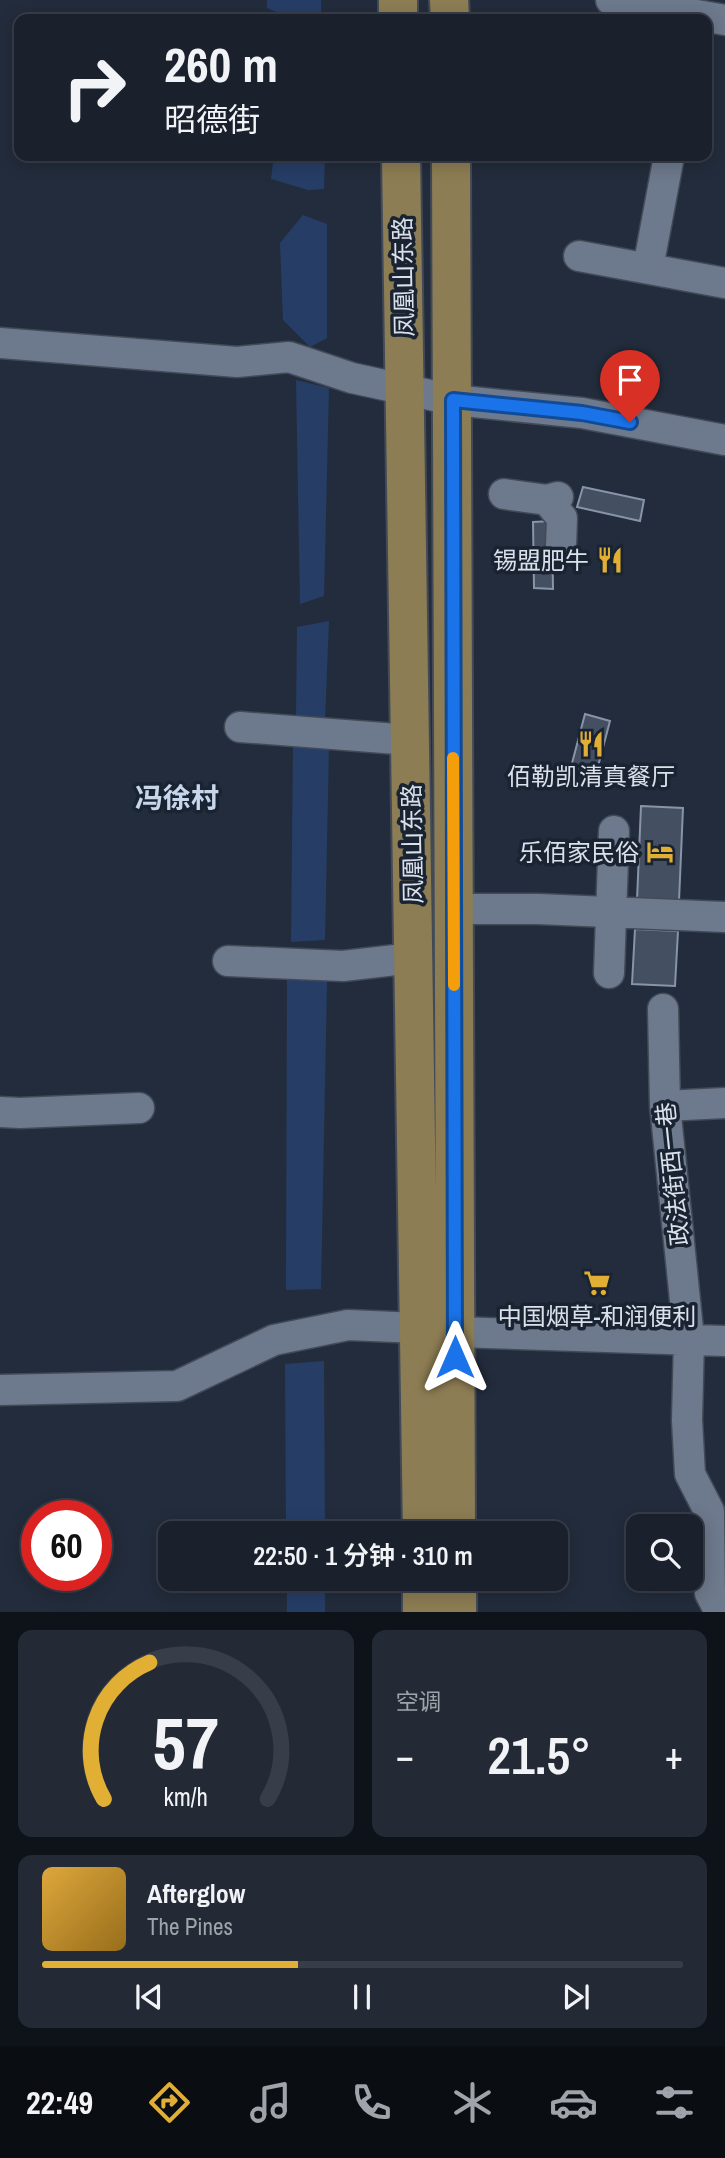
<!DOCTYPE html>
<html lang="zh">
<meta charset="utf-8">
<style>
body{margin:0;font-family:"Archivo Narrow","Noto Sans SC",sans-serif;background:#232935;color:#f1f3f6;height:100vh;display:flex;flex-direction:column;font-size:26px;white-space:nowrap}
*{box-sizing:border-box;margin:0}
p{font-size:23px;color:#9fa3aa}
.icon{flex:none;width:38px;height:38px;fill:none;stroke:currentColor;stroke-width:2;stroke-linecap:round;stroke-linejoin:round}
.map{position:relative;height:1612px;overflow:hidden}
.sheet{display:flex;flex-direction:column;gap:18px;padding:18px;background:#0e1219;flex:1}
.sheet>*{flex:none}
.guide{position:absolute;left:14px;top:14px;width:698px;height:147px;border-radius:14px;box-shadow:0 4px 18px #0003,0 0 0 2px #383e49;background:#1a212d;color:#f1f3f6;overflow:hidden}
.buttons{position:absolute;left:626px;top:1514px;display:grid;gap:14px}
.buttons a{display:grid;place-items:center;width:77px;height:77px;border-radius:14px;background:#1a212d;box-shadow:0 4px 18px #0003,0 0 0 2px #383e49;font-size:35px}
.speed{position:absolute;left:21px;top:1500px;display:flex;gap:14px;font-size:35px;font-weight:700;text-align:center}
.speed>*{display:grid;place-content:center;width:91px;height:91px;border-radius:50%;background:#1a212d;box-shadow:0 4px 18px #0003,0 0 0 2px #383e49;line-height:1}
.speed .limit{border:10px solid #d22;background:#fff;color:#111}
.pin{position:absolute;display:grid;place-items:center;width:60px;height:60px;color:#fff;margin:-72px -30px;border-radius:50% 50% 50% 0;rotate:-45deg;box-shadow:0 0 7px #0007}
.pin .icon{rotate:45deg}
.me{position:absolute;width:77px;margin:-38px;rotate:0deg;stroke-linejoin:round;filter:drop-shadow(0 0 5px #0008)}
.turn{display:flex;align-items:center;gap:24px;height:147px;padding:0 35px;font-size:32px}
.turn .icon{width:91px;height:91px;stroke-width:2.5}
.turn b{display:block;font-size:49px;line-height:60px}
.big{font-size:52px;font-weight:600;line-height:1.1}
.sheet .widget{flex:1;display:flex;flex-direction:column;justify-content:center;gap:10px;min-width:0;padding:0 24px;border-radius:14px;background:#232935}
.sheet .dial{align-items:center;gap:0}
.dial svg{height:182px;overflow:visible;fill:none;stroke:#383e49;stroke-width:7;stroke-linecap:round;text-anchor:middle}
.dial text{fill:#f1f3f6;stroke:none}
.song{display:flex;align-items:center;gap:21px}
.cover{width:84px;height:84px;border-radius:10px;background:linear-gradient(135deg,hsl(40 70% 55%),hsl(40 70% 35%))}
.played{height:7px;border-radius:4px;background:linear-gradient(90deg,#e1af34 40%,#383e49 40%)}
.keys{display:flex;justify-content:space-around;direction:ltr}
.heat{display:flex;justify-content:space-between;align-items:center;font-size:38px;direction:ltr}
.sheet .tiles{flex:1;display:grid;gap:18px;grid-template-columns:1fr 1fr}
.widget:last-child{grid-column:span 2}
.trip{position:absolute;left:158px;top:1521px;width:410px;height:70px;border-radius:14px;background:#1a212d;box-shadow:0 4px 18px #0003,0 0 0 2px #383e49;font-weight:600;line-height:70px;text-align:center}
.menu{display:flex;height:112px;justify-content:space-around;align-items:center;background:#0a0d12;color:#9fa3aa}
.menu .icon{width:49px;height:49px}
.menu .active{color:#e1af34}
.menu b{font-size:32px;color:#f1f3f6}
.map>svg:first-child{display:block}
</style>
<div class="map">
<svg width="725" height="1612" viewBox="0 0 725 1612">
<rect width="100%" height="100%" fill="#232c3c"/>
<!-- green -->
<path fill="#263e66" d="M267,0H321V19L286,16L267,8Z
M274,156H325L324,189L308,190L271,179Z
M303,215L327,224V338L310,347L283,320L280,243Z
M296,380L329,388L324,596L300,604Z
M329,621L325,720L296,718L297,627Z
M293,745L329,746L325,940L291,942Z
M287,972L327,981L321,1289L286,1290Z
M324,1361L325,1533H286L285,1364Z
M287,1579H325V1612H287Z"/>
<!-- building -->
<path fill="#444f61" stroke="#8894a8" stroke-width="2" d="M583,487L644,500L640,521L577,507Z
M552,521L553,589L534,588L533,522Z
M585,714L610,721L596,774L571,767Z
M641,806L683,808L679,901L637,900Z
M635,929L678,931L675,986L632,984Z"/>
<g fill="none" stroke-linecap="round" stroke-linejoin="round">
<!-- minor casing -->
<g stroke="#424a57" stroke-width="33">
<path id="minor" d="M611,0L725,20
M579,256L725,283
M648,268L669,156
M0,343L237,362L289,357L352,378L453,400L582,413L725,440
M504,494L547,500L558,497
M547,500L562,518L561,546
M240,727L410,740
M454,909H538L725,917
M228,961L343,966L413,958
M609,973L614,831
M663,1009L665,1106L689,1339L687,1420L690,1474L709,1511L710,1593L720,1612
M665,1106L725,1103
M0,1112L20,1113L139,1108
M0,1390L177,1386L274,1340L348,1325L419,1328L455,1332L725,1341"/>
</g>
<!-- major casing -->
<g stroke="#424a57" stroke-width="42">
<path id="major" d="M398,0V19
M449,0L450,19
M401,156L422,1533
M451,156L456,1533
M422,1578V1612
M457,1578V1612"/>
</g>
<!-- minor -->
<use href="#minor" stroke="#6d798c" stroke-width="30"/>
<!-- major -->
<use href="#major" stroke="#8d7d54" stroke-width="38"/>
</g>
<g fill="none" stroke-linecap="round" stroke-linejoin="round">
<!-- route casing -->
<g stroke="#114b97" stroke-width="18">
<path id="route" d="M455,1357L453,400L582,413L630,422"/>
</g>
<!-- route -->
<use href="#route" stroke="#1a73e8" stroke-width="12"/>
<!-- slow -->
<path stroke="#f59e0b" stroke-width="12" d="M453,758L454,985"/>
</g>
<!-- icons -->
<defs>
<g id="restaurant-bare" transform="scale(2.1)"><path d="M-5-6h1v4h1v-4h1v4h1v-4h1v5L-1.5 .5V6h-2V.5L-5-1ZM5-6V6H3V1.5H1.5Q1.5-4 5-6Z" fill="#e1af34" stroke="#192332" stroke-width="2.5" paint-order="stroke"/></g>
<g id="hotel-bare" transform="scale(2.1)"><path d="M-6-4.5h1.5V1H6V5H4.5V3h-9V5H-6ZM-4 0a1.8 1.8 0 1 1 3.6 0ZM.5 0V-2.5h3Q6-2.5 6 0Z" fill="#e1af34" stroke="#192332" stroke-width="2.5" paint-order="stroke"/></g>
<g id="supermarket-bare" transform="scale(2.1)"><path d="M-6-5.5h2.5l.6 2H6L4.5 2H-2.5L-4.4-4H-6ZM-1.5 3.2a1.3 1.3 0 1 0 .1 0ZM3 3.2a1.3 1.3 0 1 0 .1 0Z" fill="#e1af34" stroke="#192332" stroke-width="2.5" paint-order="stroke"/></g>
</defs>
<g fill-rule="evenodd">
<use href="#restaurant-bare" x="610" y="560"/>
<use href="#restaurant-bare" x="591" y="744"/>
<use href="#hotel-bare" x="660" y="852"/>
<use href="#supermarket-bare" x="597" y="1283"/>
</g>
<g text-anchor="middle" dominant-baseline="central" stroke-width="7" stroke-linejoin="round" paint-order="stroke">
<!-- street labels -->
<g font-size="24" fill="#dae1eb" stroke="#192332">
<text transform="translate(403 277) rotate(-91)">凤凰山东路</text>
<text transform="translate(412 844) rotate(-91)">凤凰山东路</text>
<text transform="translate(672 1174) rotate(-96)">政法街西一巷</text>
</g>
<!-- poi labels -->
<g font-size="24" fill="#dae1eb" stroke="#192332" text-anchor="end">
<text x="589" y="560">锡盟肥牛</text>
<text x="591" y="776" text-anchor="middle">佰勒凯清真餐厅</text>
<text x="639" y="852">乐佰家民俗</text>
<text x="597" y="1316" text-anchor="middle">中国烟草-和润便利</text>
</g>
<!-- quarter labels -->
<g font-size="28" font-weight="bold" fill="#c8d6eb" stroke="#192332">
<text x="177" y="798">冯徐村</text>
</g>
</g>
</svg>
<div class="buttons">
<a><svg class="icon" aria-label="search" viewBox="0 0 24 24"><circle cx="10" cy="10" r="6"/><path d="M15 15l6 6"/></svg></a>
</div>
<div class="speed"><div class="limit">60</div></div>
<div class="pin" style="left:630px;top:422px;background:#d93025"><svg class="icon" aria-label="arrive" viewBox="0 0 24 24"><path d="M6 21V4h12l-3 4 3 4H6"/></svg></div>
<svg class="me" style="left:455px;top:1357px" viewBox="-20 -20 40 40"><path d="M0-17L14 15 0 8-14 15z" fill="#1a73e8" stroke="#fff" stroke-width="4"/></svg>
<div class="trip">22:50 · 1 分钟 · 310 m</div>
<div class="guide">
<div class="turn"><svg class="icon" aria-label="right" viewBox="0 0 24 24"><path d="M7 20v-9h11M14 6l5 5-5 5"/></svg><div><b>260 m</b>昭德街</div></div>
</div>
</div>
<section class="sheet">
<div class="tiles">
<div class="widget dial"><svg viewBox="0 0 100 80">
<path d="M14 69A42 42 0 1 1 86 69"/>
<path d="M14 69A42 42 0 0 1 34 9" stroke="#e1af34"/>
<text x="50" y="56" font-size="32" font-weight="700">57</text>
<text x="50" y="72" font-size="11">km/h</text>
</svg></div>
<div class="widget"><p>空调</p>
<div class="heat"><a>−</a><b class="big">21.5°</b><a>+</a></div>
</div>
<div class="widget">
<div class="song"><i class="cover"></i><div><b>Afterglow</b><p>The Pines</p></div></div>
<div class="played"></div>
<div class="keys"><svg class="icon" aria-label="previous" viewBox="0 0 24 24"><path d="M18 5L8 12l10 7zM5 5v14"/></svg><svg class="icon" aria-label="pause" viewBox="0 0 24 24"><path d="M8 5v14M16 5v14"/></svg><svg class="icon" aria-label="next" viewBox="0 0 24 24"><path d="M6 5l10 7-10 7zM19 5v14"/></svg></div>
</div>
</div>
</section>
<nav class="menu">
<b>22:49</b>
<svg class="icon active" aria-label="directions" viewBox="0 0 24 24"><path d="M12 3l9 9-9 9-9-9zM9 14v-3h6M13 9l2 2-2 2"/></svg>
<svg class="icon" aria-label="music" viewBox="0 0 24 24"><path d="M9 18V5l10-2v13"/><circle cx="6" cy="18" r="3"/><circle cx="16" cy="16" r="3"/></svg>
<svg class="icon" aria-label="phone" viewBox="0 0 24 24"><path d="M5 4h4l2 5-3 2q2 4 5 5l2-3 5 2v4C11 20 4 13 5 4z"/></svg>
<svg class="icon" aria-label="climate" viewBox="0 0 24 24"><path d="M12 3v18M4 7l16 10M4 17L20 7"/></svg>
<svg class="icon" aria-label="car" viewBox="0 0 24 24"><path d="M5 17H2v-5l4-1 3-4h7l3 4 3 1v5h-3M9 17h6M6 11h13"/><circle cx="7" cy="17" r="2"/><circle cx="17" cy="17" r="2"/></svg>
<svg class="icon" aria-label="filters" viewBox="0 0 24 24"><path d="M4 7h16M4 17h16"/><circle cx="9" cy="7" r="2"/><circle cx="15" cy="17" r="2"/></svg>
</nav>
